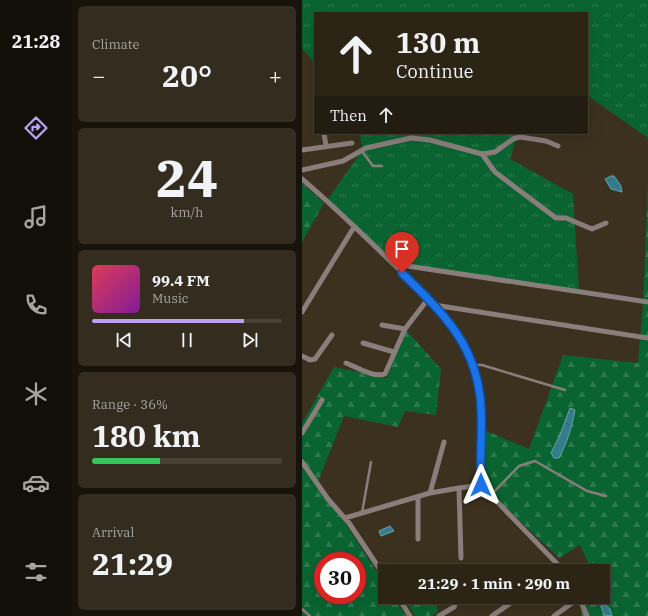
<!DOCTYPE html>
<meta charset="utf-8">
<style>
body{margin:0;font-family:"IBM Plex Serif",serif;background:#342d1f;color:#f1f3f6;height:100vh;display:flex;flex-direction:column;font-size:15px;white-space:nowrap}
*{box-sizing:border-box;margin:0}
p{font-size:13px;color:#a6a5a1}
.icon{flex:none;width:22px;height:22px;fill:none;stroke:currentColor;stroke-width:2;stroke-linecap:round;stroke-linejoin:round}
.map{position:relative;flex:1;overflow:hidden}
.sheet{display:flex;flex-direction:column;gap:6px;padding:6px;background:#18140c;width:230px}
.sheet>*{flex:none}
.top-card{position:absolute;left:12px;top:12px;width:274px;height:122px;border-radius:0px;box-shadow:0 4px 16px #0002,0 0 0 1px #484235;background:#2c2516;color:#f1f3f6;overflow:hidden}
.speed{position:absolute;left:12px;top:552px;display:flex;gap:8px;font-size:20px;font-weight:700;text-align:center}
.speed>*{display:grid;place-content:center;width:52px;height:52px;border-radius:50%;background:#2c2516;box-shadow:0 4px 16px #0002,0 0 0 1px #484235;line-height:1}
.speed .limit{border:6px solid #d22;background:#fff;color:#111}
.pin{position:absolute;display:grid;place-items:center;width:34px;height:34px;color:#fff;margin:-41px -17px;border-radius:50% 50% 50% 0;rotate:-45deg;box-shadow:0 0 4px #0007}
.pin .icon{rotate:45deg}
.me{position:absolute;width:44px;margin:-22px;rotate:0deg;stroke-linejoin:round;filter:drop-shadow(0 0 3px #0008)}
.turn{display:flex;align-items:center;gap:14px;height:84px;padding:0 16px;font-size:18px}
.turn .icon{width:52px;height:52px;stroke-width:2.5}
.turn b{display:block;font-size:28px;line-height:34px}
.then{display:flex;align-items:center;height:38px;padding:0 16px;background:#0003;gap:8px;font-size:15px}
.big{font-size:30px;font-weight:700;line-height:1.1}
.sheet .widget{flex:1;display:flex;flex-direction:column;justify-content:center;gap:6px;min-width:0;padding:0 14px;border-radius:6px;background:#342d1f}
.sheet .dial{align-items:center;gap:0}
.dial b{font-size:52px;line-height:1}
.song{display:flex;align-items:center;gap:12px}
.cover{width:48px;height:48px;border-radius:6px;background:linear-gradient(135deg,hsl(350 70% 55%),hsl(290 70% 35%))}
.played{height:4px;border-radius:2px;background:linear-gradient(90deg,#bca0f2 80%,#484235 80%)}
.keys{display:flex;justify-content:space-around;direction:ltr}
.heat{display:flex;justify-content:space-between;align-items:center;font-size:22px;direction:ltr}
.charge{height:6px;border-radius:3px;background:linear-gradient(90deg,#34c759 36%,#484235 0)}
.trip{position:absolute;left:76px;top:564px;width:232px;height:40px;border-radius:0px;background:#2c2516;box-shadow:0 4px 16px #0002,0 0 0 1px #484235;font-weight:700;line-height:40px;text-align:center}
main{display:flex;flex:1;min-height:0}
.tabs{display:flex;flex-direction:column;width:72px;justify-content:space-around;align-items:center;background:#120f09;color:#a6a5a1}
.tabs .icon{width:28px;height:28px}
.tabs .current{color:#bca0f2}
.tabs b{font-size:18px;color:#f1f3f6}
.map>svg:first-child{display:block}
</style>
<main>
<nav class="tabs">
<b>21:28</b>
<svg class="icon current" aria-label="directions" viewBox="0 0 24 24"><path d="M12 3l9 9-9 9-9-9zM9 14v-3h6M13 9l2 2-2 2"/></svg>
<svg class="icon" aria-label="music" viewBox="0 0 24 24"><path d="M9 18V5l10-2v13"/><circle cx="6" cy="18" r="3"/><circle cx="16" cy="16" r="3"/></svg>
<svg class="icon" aria-label="phone" viewBox="0 0 24 24"><path d="M5 4h4l2 5-3 2q2 4 5 5l2-3 5 2v4C11 20 4 13 5 4z"/></svg>
<svg class="icon" aria-label="climate" viewBox="0 0 24 24"><path d="M12 3v18M4 7l16 10M4 17L20 7"/></svg>
<svg class="icon" aria-label="car" viewBox="0 0 24 24"><path d="M5 17H2v-5l4-1 3-4h7l3 4 3 1v5h-3M9 17h6M6 11h13"/><circle cx="7" cy="17" r="2"/><circle cx="17" cy="17" r="2"/></svg>
<svg class="icon" aria-label="filters" viewBox="0 0 24 24"><path d="M4 7h16M4 17h16"/><circle cx="9" cy="7" r="2"/><circle cx="15" cy="17" r="2"/></svg>
</nav>
<section class="sheet">
<div class="widget"><p>Climate</p>
<div class="heat"><a>−</a><b class="big">20°</b><a>+</a></div>
</div>
<div class="widget dial"><b>24</b><p>km/h</p></div>
<div class="widget">
<div class="song"><i class="cover"></i><div><b>99.4 FM</b><p>Music</p></div></div>
<div class="played"></div>
<div class="keys"><svg class="icon" aria-label="previous" viewBox="0 0 24 24"><path d="M18 5L8 12l10 7zM5 5v14"/></svg><svg class="icon" aria-label="pause" viewBox="0 0 24 24"><path d="M8 5v14M16 5v14"/></svg><svg class="icon" aria-label="next" viewBox="0 0 24 24"><path d="M6 5l10 7-10 7zM19 5v14"/></svg></div>
</div>
<div class="widget"><p>Range · 36%</p><b class="big">180 km</b><div class="charge"></div></div>
<div class="widget"><p>Arrival</p><b class="big">21:29</b></div>
</section>
<div class="map">
<svg width="346" height="616" viewBox="0 0 346 616">
<defs>
<pattern id="grass-tufts" width="24" height="20" patternUnits="userSpaceOnUse"><rect width="24" height="20" fill="#0a6431"/><path d="M3 7l-1-3M5 7V3M7 7l1-3M15 17l-1-3M17 17v-4M19 17l1-3" fill="none" stroke="#2e7a4f"/></pattern>
<pattern id="forest-firs" width="22" height="20" patternUnits="userSpaceOnUse"><rect width="22" height="20" fill="#0a6431"/><path d="M5 1l3.5 6h-7zM16 11l3.5 6h-7z" fill="#2e7a4f"/></pattern>
<pattern id="water-ripples" width="26" height="14" patternUnits="userSpaceOnUse"><rect width="26" height="14" fill="#327e8e"/><path d="M2 4q2-2 4 0t4 0M15 11q2-2 4 0t4 0" fill="none" stroke="#3d666d"/></pattern>
</defs>
<rect width="100%" height="100%" fill="#3b311e"/>
<!-- grass -->
<path fill="url(#grass-tufts)" d="M0,0H346V138L285,95V13H13V63L0,49Z
M57,133H216L208,159L271,194L277,292L94,264L26,199L61,149Z"/>
<!-- forest -->
<path fill="url(#forest-firs)" fill-rule="evenodd" d="M0,183L22,203L0,242Z
M346,185V616H280L277,598L301,597V571H290L278,545L257,558L180,485V429L227,449L261,355L336,363L341,305Z
M103,329L139,369L134,415L103,411L96,427L42,416L16,482L83,584V597H92L104,616H0V423L32,367L85,378ZM21,561H55V595H21Z
M126,568V571H84Z
M101,597H132L136,612L128,616H113Z"/>
<!-- water -->
<path fill="url(#water-ripples)" stroke="#6ca0a8" d="M309,176H312L319,186L320,192L309,189L303,179Z
M268,408L273,410C270,427 265,443 257,458H252L249,453L258,435Z
M88,526L92,531L79,536L77,531Z
M301,603L308,609L310,616L302,615L299,606Z"/>
<g fill="none" stroke-linecap="round" stroke-linejoin="round">
<!-- service -->
<path stroke="#8a7e7c" stroke-width="2.5" d="M59,150L71,166H80
M171,365H180L263,390
M189,495L217,466L233,461L285,491L304,496
M60,513L69,462
M0,609L8,616"/>
<!-- minor -->
<path stroke="#8a7e7c" stroke-width="5" d="M22,133L24,146
M0,150L50,143
M180,154L193,172L254,218H264L290,229L304,223
M0,170L41,161L64,148L109,138L128,140L180,154L193,152L211,139L218,137L244,141L256,146
M0,179C28,203 55,229 82,255C118,290 162,326 174,376C182,413 176,448 179,485
M92,264L346,302
M132,305L346,338
M0,312L52,227
M80,325L103,329
M61,343L92,352
M0,356L8,360L13,359L30,335
M44,363C54,367 72,378 83,374L103,329L126,299
M0,433L20,400
M0,462L26,499L47,523L83,577
M179,485L262,571
M128,493L142,442
M116,497V539
M43,518L128,493L157,488
M159,558L157,488L179,485
M251,571L257,566
M96,597L108,616
M277,597L285,616
M137,616L152,607L155,597
M190,616L217,597
M252,616L277,598"/>
</g>
<g fill="none" stroke-linecap="round" stroke-linejoin="round">
<!-- route casing -->
<g stroke="#114b97" stroke-width="10">
<path id="route" d="M100,273C142,314 176,346 179,408C181,434 177,460 179,485"/>
</g>
<!-- route -->
<use href="#route" stroke="#1a73e8" stroke-width="7"/>
</g>
</svg>
<div class="speed"><div class="limit">30</div></div>
<div class="pin" style="left:100px;top:273px;background:#d93025"><svg class="icon" aria-label="arrive" viewBox="0 0 24 24"><path d="M6 21V4h12l-3 4 3 4H6"/></svg></div>
<svg class="me" style="left:179px;top:485px" viewBox="-20 -20 40 40"><path d="M0-17L14 15 0 8-14 15z" fill="#1a73e8" stroke="#fff" stroke-width="4"/></svg>
<div class="trip">21:29 · 1 min · 290 m</div>
<div class="top-card">
<div class="turn"><svg class="icon" aria-label="ahead" viewBox="0 0 24 24"><path d="M12 20V5M6 11l6-6 6 6"/></svg><div><b>130 m</b>Continue</div></div>
<div class="then">Then<svg class="icon" aria-label="ahead" viewBox="0 0 24 24"><path d="M12 20V5M6 11l6-6 6 6"/></svg></div>
</div>
</div>
</main>
